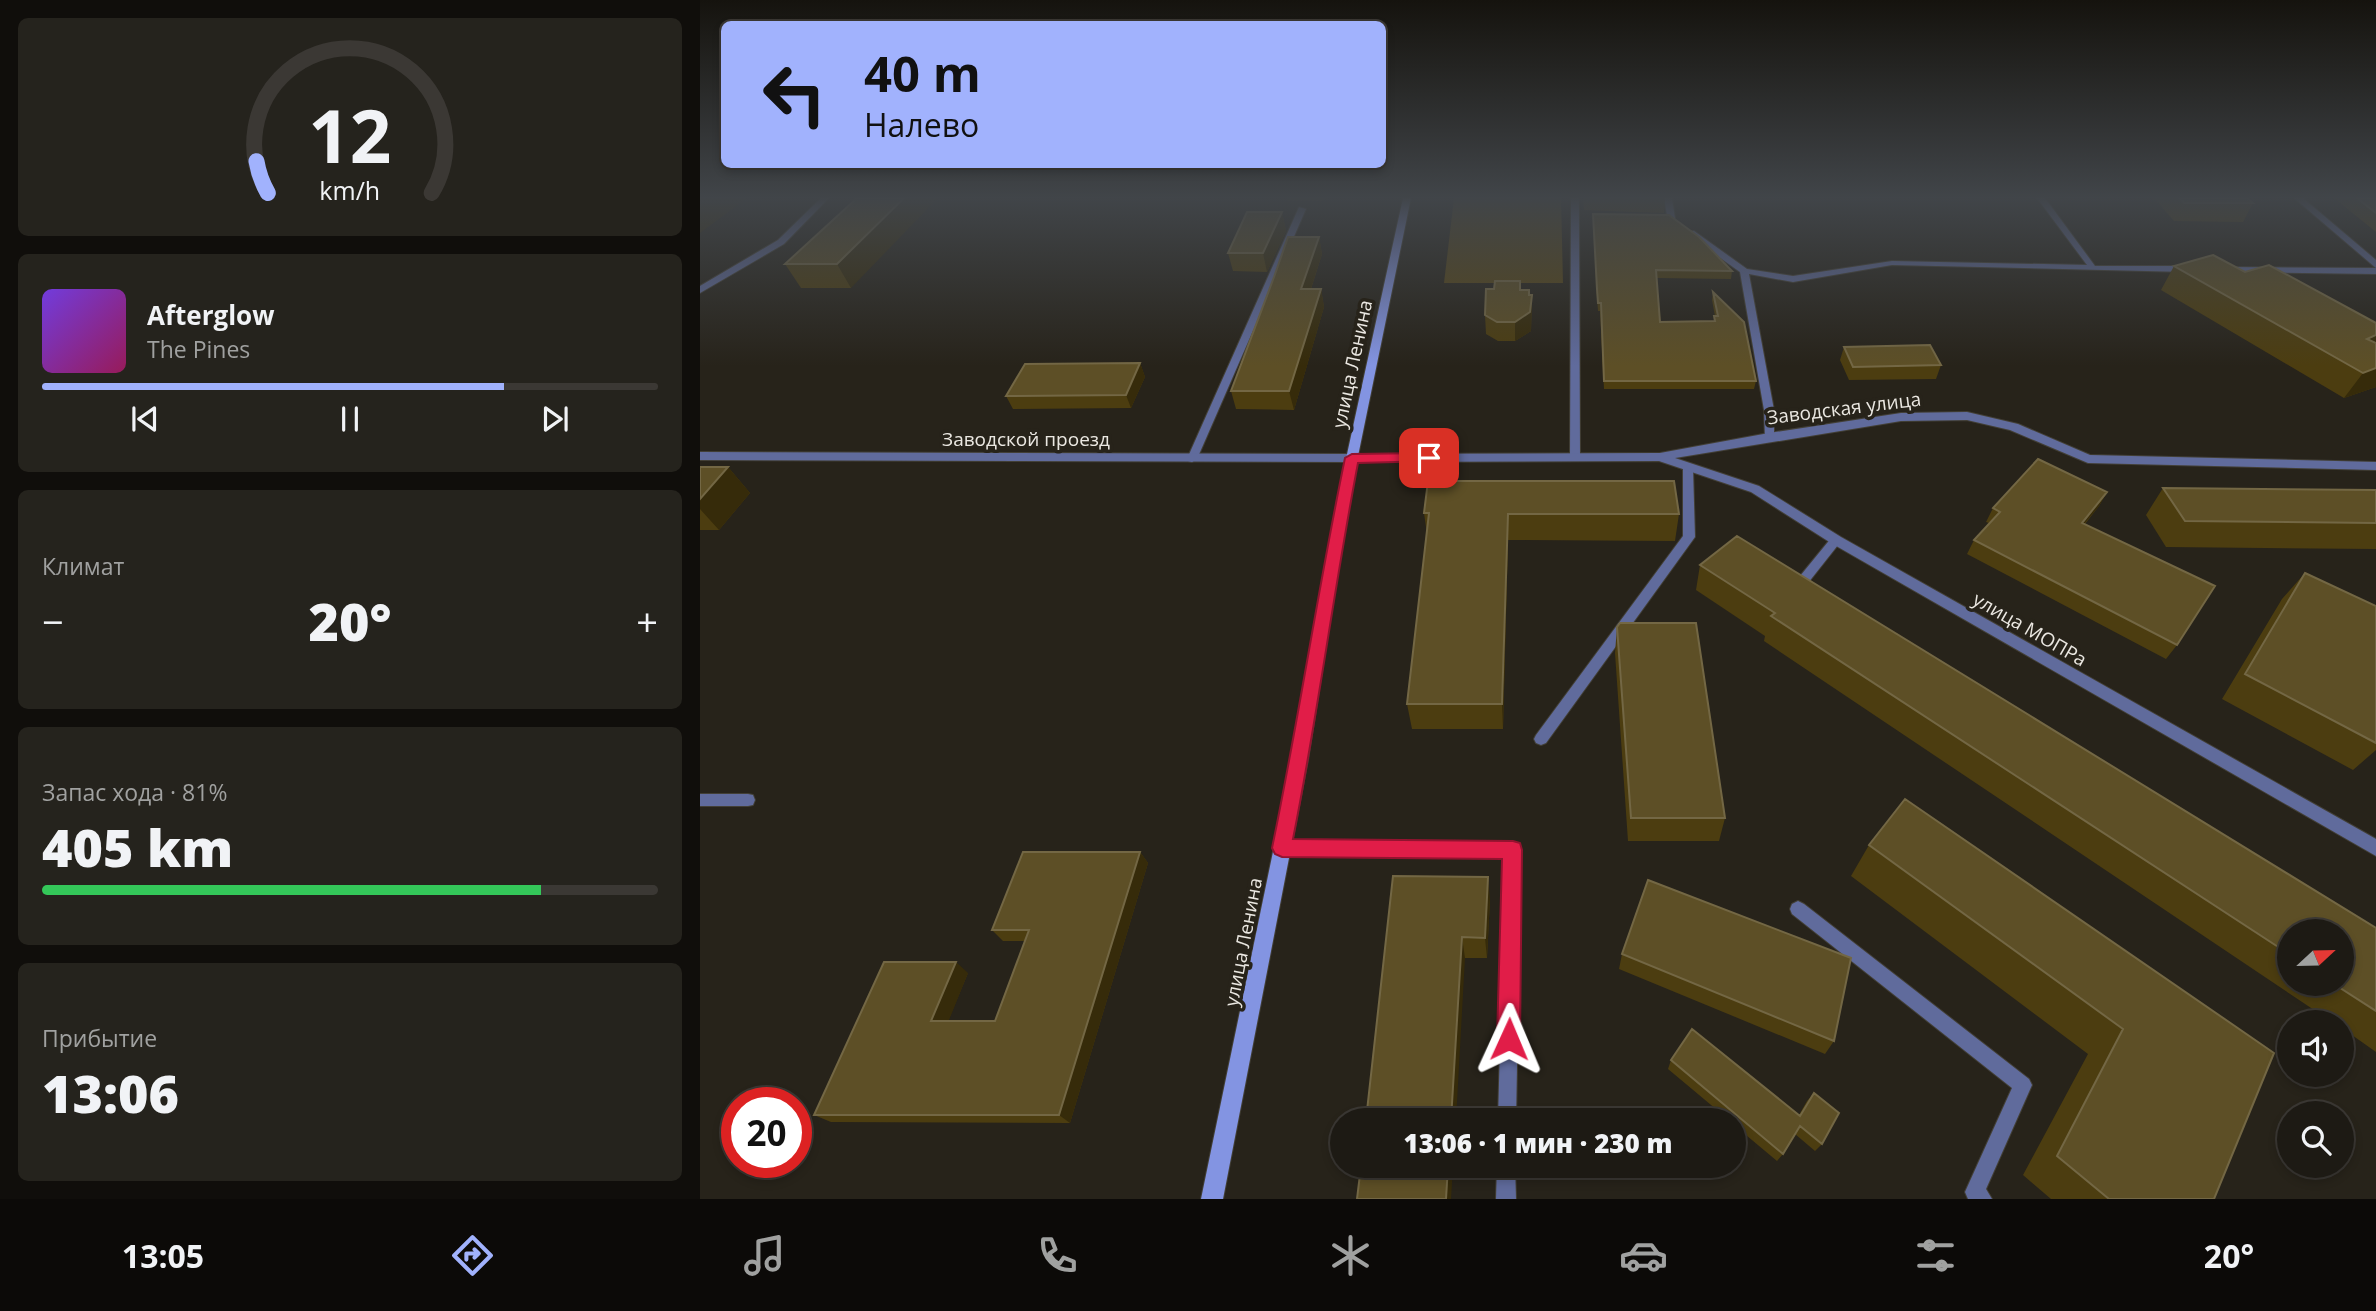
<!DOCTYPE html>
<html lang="ru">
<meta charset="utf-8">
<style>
body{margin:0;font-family:"Open Sans",sans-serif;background:#25231d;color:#f1f3f6;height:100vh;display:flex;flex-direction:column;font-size:26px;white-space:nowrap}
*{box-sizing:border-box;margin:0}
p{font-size:23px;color:#a0a1a0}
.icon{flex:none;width:38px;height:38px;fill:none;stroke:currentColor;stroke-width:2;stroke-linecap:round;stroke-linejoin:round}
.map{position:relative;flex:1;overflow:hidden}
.drawer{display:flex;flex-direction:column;gap:18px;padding:18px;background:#100e0b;width:700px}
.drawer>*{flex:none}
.banner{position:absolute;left:21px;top:21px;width:665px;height:147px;border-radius:10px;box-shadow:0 4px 10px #0003,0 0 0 2px #3b3834;background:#a1b2fd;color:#111;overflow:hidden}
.needle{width:46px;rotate:68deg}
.controls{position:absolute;left:1577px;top:919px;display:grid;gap:14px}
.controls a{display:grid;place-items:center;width:77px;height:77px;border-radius:50%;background:#1d1a14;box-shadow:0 4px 10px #0003,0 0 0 2px #3b3834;font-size:35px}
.speed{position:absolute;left:21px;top:1087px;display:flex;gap:14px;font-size:35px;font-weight:700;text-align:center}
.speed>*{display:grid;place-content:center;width:91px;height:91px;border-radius:50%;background:#1d1a14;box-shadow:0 4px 10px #0003,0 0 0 2px #3b3834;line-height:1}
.speed .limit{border:10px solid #d22;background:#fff;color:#111}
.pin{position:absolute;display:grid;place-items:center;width:60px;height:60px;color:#fff;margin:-30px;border-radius:14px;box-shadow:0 4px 10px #0006}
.me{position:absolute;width:77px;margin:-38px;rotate:1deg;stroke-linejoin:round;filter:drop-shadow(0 0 5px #0008)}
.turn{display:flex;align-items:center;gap:24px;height:147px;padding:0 28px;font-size:32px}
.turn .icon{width:91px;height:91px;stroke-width:2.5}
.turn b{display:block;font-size:49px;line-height:60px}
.big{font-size:52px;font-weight:800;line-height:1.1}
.drawer .widget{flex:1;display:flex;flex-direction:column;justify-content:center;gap:10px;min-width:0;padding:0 24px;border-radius:10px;background:#25231d}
.drawer .dial{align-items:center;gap:0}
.dial svg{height:182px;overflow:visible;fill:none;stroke:#3b3834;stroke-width:7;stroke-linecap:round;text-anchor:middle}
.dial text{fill:#f1f3f6;stroke:none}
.song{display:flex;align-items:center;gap:21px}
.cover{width:84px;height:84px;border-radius:10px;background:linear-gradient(135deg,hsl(260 70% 55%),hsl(330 70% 35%))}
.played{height:7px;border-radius:4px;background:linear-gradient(90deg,#a1b2fd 75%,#3b3834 75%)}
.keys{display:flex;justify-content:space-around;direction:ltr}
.heat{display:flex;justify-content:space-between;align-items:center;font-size:38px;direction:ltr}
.charge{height:10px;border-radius:5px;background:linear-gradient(90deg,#34c759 81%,#3b3834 0)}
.trip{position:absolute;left:630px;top:1108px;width:416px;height:70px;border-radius:35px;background:#1d1a14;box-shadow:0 4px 10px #0003,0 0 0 2px #3b3834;font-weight:800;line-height:70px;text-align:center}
.dock{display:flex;height:112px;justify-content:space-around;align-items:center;background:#0c0a08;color:#a0a1a0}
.dock .icon{width:49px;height:49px}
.dock .on{color:#a1b2fd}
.dock b{font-size:32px;color:#f1f3f6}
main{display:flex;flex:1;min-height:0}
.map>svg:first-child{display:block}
</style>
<main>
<section class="drawer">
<div class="widget dial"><svg viewBox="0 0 100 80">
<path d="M14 69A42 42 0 1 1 86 69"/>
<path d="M14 69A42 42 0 0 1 9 55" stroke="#a1b2fd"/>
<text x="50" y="56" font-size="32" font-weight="700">12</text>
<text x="50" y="72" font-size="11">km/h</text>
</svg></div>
<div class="widget">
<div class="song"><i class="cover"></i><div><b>Afterglow</b><p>The Pines</p></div></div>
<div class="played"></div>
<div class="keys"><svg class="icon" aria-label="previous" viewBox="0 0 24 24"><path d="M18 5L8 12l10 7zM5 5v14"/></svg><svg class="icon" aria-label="pause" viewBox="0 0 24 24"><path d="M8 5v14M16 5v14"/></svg><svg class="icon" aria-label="next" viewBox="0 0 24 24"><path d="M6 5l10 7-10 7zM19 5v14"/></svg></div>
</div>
<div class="widget"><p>Климат</p>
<div class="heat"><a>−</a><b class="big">20°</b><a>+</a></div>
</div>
<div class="widget"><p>Запас хода · 81%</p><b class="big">405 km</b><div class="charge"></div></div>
<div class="widget"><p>Прибытие</p><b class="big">13:06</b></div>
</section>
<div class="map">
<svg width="1676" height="1199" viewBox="0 0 1676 1199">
<rect width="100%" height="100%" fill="#27231a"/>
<!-- green -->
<path fill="#574616" d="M754,198H861L863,283H744Z"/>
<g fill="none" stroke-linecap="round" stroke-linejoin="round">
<!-- service casing -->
<g stroke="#423f36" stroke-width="2">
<path id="service" d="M121,198H129L84,244L0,293V286L78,240Z
M871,198H879L880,457L875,460L870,457Z
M964,198H972L975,218L971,220H954V216H967Z
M1337,198H1345L1395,266H1487L1491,269L1487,272L1192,265L1093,282L1049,274L1074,410V437L1073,439H1065L1064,410L1040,272L988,235V231H994L1047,269L1093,276L1192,261L1387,265Z
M599,207L606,209L497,459L492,462L488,461L487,459Z
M1526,267L1676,268V274L1523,272L1522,270Z
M988,465L993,468L995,537L846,743L841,745L836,743L834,739L836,735L983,536V468Z
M1136,536L1142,540L1108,583L1111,587L1109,590L1105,591L1096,587L1094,584L1096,581L1132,537Z
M0,794H48L53,795L55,800L53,805L48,806H0Z
M582,841L813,843L818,845L821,850L816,1120H798L805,857L582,855L577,853L574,848L577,843Z
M1098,901L1104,904L1329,1079L1332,1085L1286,1189L1292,1199H1268L1265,1192L1312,1088L1092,914L1090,909L1092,904Z
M797,1166H815L816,1199H796Z"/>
</g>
<!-- minor casing -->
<g stroke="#423f36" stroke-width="2">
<path id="minor" d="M0,452L652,454L658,458L652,462L0,460Z"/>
</g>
<!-- tertiary casing -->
<g stroke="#423f36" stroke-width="2">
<path id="tertiary" d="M1594,198H1603L1676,260V268Z
M1267,412L1318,424L1390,455L1676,462V470L1388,463L1310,430L1267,420L1201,421L975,458L1059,486L1141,537L1676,839V856L1131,543L1051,492L959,461L652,462L646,458L652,454L960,453L1069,433L1201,413Z"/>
</g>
<!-- secondary casing -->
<g stroke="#423f36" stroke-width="2">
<path id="secondary" d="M703,198H711L649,500L608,760L523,1199H501L592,760L637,500Z"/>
</g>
<!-- service -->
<use href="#service" fill="#606b9c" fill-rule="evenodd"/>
<!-- minor -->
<use href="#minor" fill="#606b9c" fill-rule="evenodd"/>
<!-- tertiary -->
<use href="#tertiary" fill="#606b9c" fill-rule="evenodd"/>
<!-- secondary -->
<use href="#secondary" fill="#8394e2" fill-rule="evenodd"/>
</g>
<!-- wall -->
<path fill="#4c3d10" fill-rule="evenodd" d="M157,198L151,288H101L85,264Z
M587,198H625L624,201H587Z
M883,198H965L964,213L884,210Z
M1454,198H1547L1553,203L1543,222L1474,221Z
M1634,198H1676V232Z
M582,212L586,231L567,272L533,271L528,253Z
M893,214L1032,271L1031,279L957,278L960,322L1014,321L1015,316L1012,300L1013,292L1056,381L1054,389H904L900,311H898L897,297Z
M619,237L622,254L611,289H621L624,307L594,410L536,409L531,391Z
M1569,265L1676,387L1644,398L1461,290L1474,266L1545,272Z
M820,290L829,295H832L831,331L815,341H798L786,334L785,315Z
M1144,347L1241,365L1236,379L1149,380L1140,360Z
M440,363L445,377L431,408L313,409L306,396Z
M0,467H28L50,493L19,530H0Z
M1463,488L1676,490V549L1466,547L1446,515Z
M1407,492L1399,506L1385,524L1477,645L1466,659L1267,554L1274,540L1289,523L1286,522L1293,508Z
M724,513L979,514L975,541L808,540L803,729H712L707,704L727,534Z
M1000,565L1676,928V1052L1642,1028V1022H1632L1064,641L1065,636L996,590ZM1589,931L1642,984H1589Z
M1605,573L1676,606V750L1653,770L1522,699L1582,599Z
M917,627L1025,818L1019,841H928L915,653Z
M1169,845L1574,1053L1514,1199H1351L1323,1175L1388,1054L1151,876Z
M440,852L448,863L370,1123L131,1122L114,1115L268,973L248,1021H295L325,941H303L292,930Z
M693,876L790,899L787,958H765Z
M922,954L1134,1041L1125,1054L919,969Z
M971,1060L1099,1115L1107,1101L1114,1093L1122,1144L1115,1151L1095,1134L1083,1154L1077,1161L1034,1125V1120H1029L968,1069Z"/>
<!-- shaded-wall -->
<path fill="#362b0a" d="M0,198H47L0,233Z
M204,198H238L151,288L137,264Z
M582,212L586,231L567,272L563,253Z
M619,237L622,254L605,307L601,289Z
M621,289L624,307L594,410L589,391Z
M832,295L831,331L815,341V322L829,313Z
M1676,335V350L1667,339Z
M440,363L445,377L431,408L426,395Z
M1676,368V387L1644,398L1663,373Z
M28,467L50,493L19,530L0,509V499Z
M1407,492L1399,506L1374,536L1382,523Z
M808,514V540L803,729L802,704Z
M440,852L448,863L370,1123L359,1115Z
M788,877L790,899L787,958L785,938Z
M762,937L765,958L756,1120H751Z
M256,962L268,973L245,1030L231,1021Z
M748,1166H753L751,1199H746Z"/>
<!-- building -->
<path fill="#5d4f26" stroke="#736744" stroke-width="2" d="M157,198H204L137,264H85Z
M1479,198H1547L1553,203H1484Z
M1657,198H1676V213Z
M547,212H582L563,253H528Z
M893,214L969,215L999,237L1032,271L956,270L960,322L1015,321L1014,316H1018L1013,292L1044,322L1056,381H904L901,303H898L897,289Z
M588,237H619L601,289H621L589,391H531L574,277Z
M1513,255L1545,272L1569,265L1676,323V335L1667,339L1676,343V368L1663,373L1474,266Z
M795,281H820V290H829V295H832L830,312L815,322H797L785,315L786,289H794Z
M1230,345L1241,365L1153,367L1144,347Z
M440,363L426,395L306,396L325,364Z
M1338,459L1407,492L1382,523L1515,586L1477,645L1274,540L1300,512L1293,508Z
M0,467H28L0,499Z
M728,481H974L979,514H808L802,704H707L729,513H724Z
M1463,488L1676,490V523L1485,521Z
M1037,536L1676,928V1011L1634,984H1642V931H1589V954L1071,616L1075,613L1000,565Z
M1605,573L1676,606V743L1545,674Z
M920,623H996L1025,818H931L917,627Z
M1205,799L1574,1053L1514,1199H1409L1357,1156L1423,1029L1169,845Z
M323,852H440L359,1115H114L184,962H256L231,1021H295L329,930H292Z
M693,876L788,877L785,938L762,937L751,1120H666Z
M948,880L1151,958L1134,1041L922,954Z
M992,1029L1100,1116L1114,1093L1139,1113L1122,1144L1100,1126L1083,1154L971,1060Z
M661,1166H748L746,1199H657Z"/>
<!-- sky -->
<linearGradient id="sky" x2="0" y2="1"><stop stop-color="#15130e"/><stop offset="0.54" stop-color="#414549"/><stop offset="1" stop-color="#414549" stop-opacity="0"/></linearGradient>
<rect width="1676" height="366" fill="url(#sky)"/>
<!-- route -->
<path fill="#e11d48" stroke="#92132f" stroke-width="2" d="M729,453L735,458L733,461L658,463C634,588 618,714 593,839L813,841L820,843L822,850L820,1039L817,1047L809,1050L801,1047L797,1039L802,859L582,857L575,854L572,848C599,718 618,588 645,458L652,454Z"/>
<g text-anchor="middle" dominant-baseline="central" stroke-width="7" stroke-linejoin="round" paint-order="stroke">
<!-- street labels -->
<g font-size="19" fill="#ebe8e2" stroke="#27231a">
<text transform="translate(652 364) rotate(-78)">улица Ленина</text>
<text transform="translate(1144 408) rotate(-7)">Заводская улица</text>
<text x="326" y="439">Заводской проезд</text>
<text transform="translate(1330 629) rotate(30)">улица МОПРа</text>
<text transform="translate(543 942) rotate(-79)">улица Ленина</text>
</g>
</g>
</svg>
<div class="controls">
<a><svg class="needle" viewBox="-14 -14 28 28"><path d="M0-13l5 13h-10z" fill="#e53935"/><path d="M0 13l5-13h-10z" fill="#a0a1a0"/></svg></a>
<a><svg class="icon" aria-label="sound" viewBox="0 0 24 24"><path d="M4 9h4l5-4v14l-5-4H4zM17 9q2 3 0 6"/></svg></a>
<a><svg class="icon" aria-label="search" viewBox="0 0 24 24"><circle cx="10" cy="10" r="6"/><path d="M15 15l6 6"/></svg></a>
</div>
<div class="speed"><div class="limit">20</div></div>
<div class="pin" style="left:729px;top:458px;background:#d93025"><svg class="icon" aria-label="arrive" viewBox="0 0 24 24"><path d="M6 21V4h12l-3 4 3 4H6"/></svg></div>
<svg class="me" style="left:809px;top:1039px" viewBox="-20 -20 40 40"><path d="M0-17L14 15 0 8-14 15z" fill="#e11d48" stroke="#fff" stroke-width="4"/></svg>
<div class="trip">13:06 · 1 мин · 230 m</div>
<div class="banner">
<div class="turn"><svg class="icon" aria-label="left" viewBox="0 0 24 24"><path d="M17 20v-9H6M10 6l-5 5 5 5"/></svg><div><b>40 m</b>Налево</div></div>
</div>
</div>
</main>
<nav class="dock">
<b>13:05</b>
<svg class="icon on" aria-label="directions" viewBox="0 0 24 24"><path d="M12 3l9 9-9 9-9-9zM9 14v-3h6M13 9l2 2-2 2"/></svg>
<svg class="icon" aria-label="music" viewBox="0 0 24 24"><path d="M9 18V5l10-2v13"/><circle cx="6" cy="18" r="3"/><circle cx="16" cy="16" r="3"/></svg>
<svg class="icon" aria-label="phone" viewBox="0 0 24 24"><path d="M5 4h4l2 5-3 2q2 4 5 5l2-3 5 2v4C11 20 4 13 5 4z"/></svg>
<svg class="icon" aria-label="climate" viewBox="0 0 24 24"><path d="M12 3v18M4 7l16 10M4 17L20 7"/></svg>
<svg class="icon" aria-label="car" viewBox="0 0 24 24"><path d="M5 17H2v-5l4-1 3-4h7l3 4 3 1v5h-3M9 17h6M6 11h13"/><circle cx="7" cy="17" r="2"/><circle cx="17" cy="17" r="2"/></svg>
<svg class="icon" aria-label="filters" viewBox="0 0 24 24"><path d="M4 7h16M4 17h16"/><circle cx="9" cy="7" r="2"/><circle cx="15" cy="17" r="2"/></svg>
<b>20°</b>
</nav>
